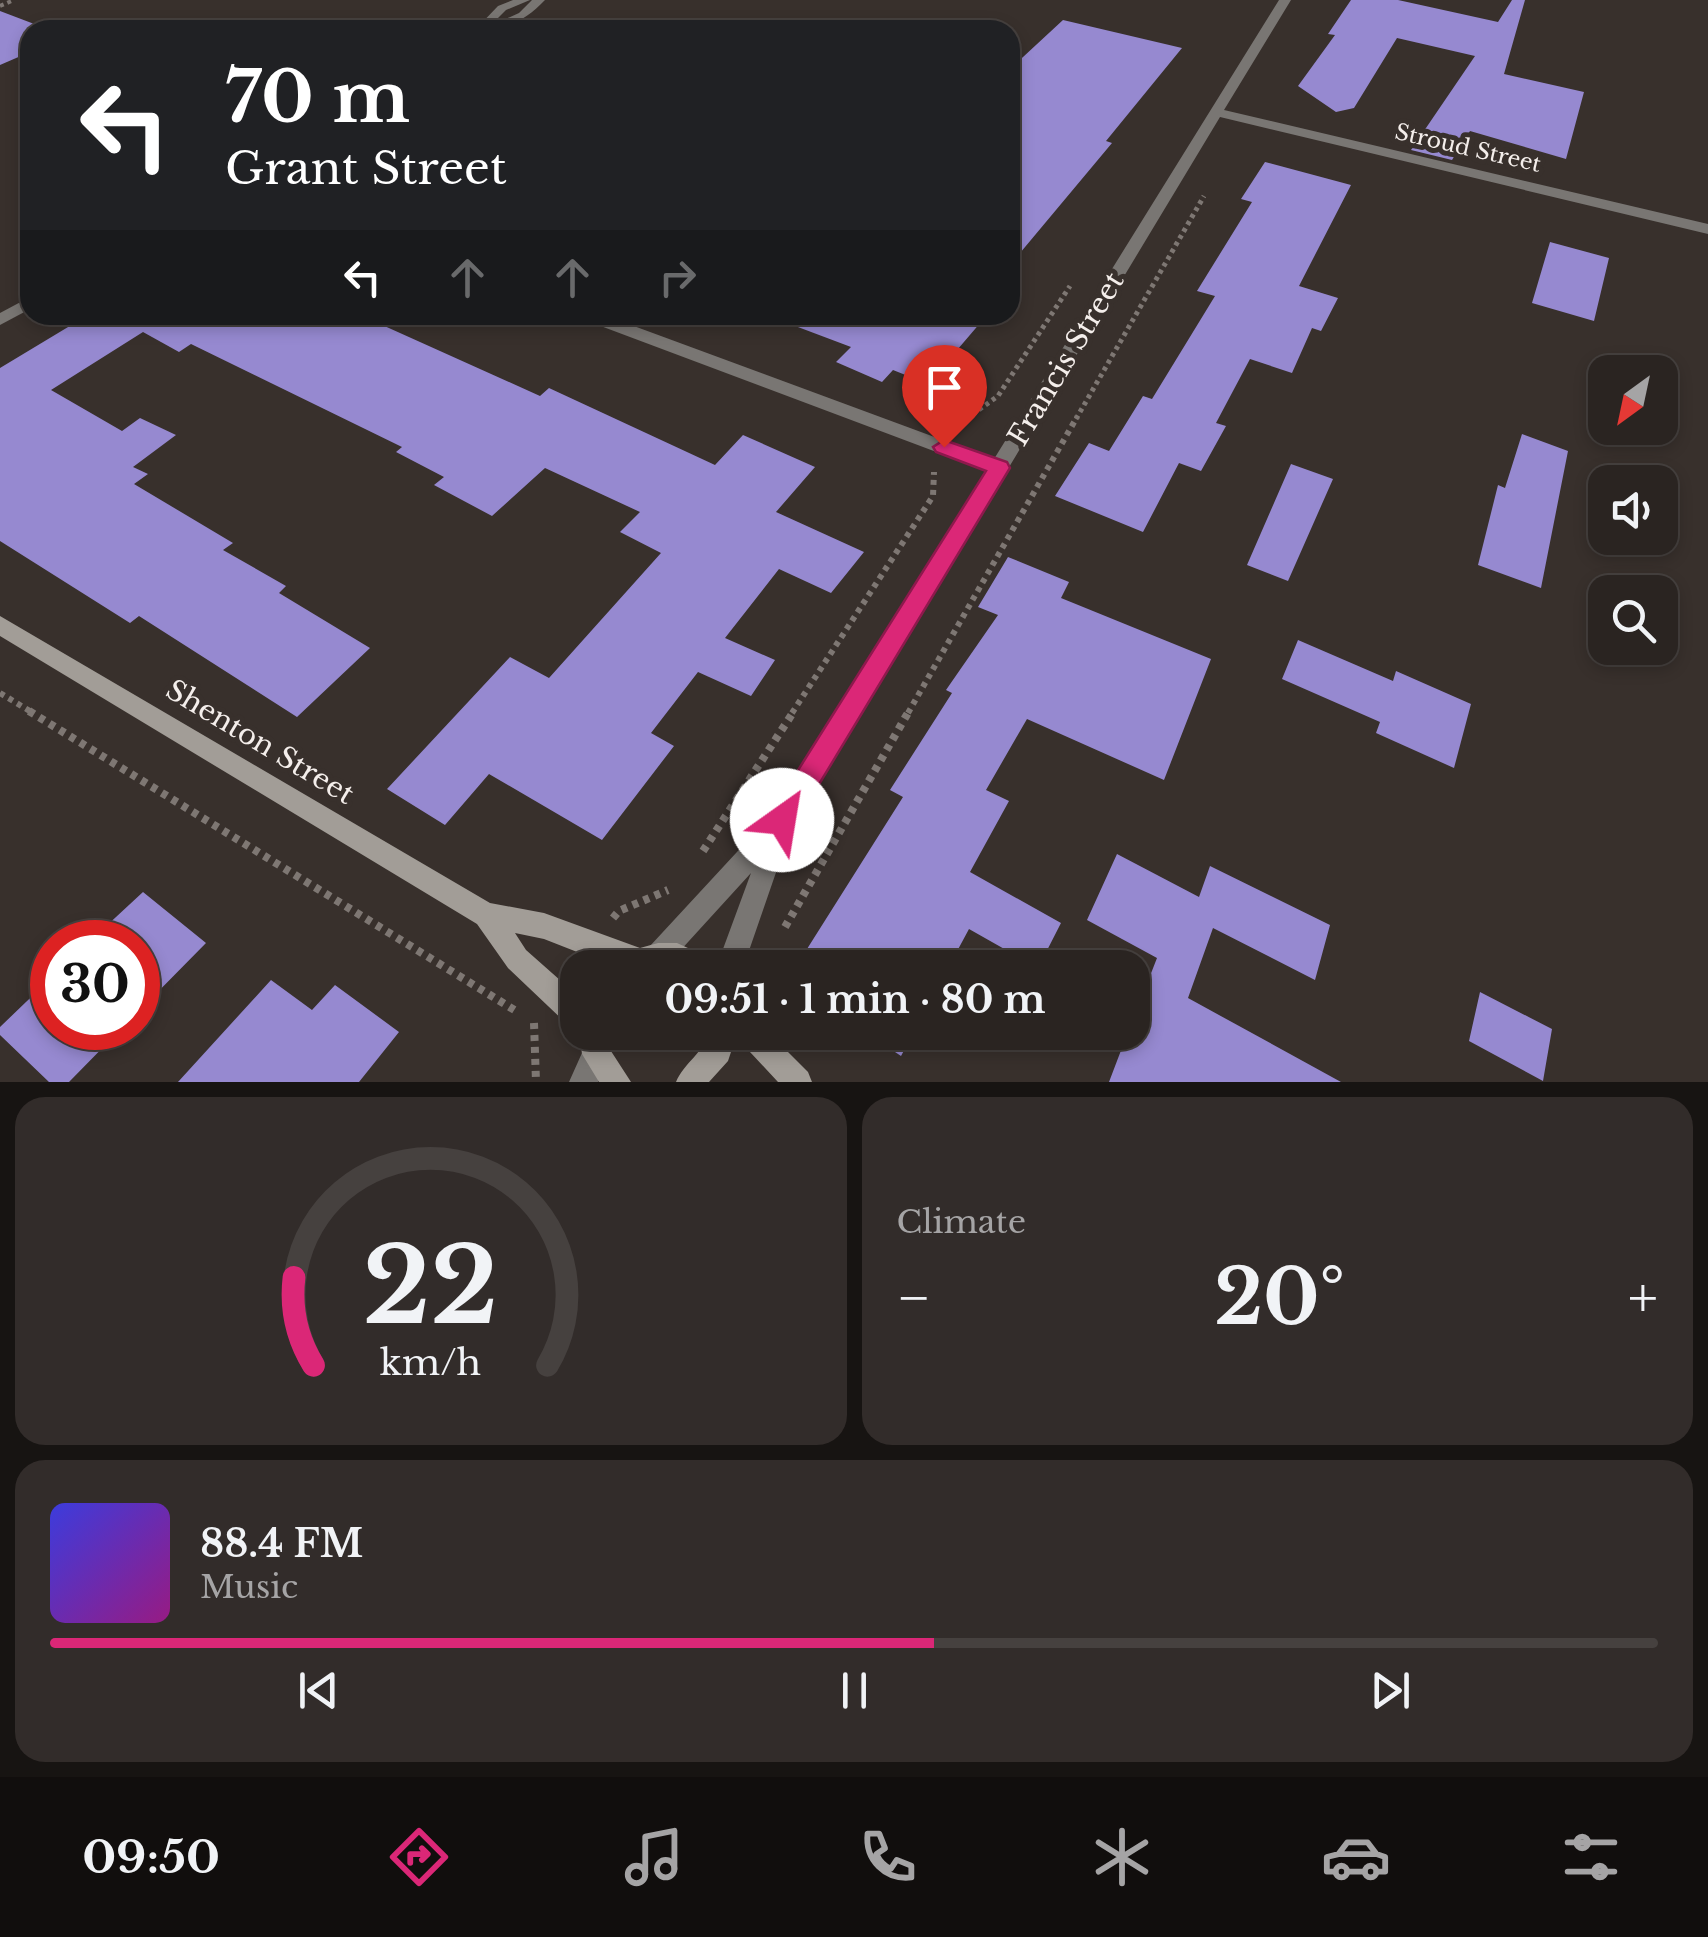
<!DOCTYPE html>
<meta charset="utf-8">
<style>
body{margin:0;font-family:"Libre Baskerville",serif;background:#322c2a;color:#f1f3f6;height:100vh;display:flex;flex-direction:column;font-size:38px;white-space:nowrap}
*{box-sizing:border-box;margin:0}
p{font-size:32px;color:#a5a4a5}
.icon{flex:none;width:55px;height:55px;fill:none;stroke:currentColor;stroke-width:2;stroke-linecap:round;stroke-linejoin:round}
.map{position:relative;height:1082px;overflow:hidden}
.drawer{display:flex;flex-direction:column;gap:15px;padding:15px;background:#171412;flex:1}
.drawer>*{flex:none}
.hud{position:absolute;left:20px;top:20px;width:1000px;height:305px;border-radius:30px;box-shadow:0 5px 15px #0003,0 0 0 2px #46413f;background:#202124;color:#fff;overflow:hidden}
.needle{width:65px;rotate:213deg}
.fabs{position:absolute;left:1588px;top:355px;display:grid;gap:20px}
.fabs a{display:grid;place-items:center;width:90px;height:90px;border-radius:20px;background:#2a2421;box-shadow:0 5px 15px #0003,0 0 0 2px #46413f;font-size:50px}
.speed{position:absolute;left:30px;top:920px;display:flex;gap:20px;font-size:50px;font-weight:700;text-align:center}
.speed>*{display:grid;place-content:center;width:130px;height:130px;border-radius:50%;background:#2a2421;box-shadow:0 5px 15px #0003,0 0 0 2px #46413f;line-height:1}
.speed .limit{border:15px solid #d22;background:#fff;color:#111}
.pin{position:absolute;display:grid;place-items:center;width:85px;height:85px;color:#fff;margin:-102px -42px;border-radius:50% 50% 50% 0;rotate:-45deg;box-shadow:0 0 10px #0007}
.pin .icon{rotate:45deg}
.me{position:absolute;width:110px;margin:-55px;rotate:32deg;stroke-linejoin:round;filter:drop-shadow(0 0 8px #0008)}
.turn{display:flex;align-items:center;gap:35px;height:210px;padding:0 40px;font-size:45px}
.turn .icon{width:130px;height:130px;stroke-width:2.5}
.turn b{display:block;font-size:70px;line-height:85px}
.lanes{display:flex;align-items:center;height:95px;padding:0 40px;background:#0003;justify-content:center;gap:50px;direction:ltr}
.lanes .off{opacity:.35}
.big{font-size:75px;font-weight:700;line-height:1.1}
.drawer .tile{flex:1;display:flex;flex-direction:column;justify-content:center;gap:15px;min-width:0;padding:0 35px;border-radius:30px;background:#322c2a}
.drawer .dial{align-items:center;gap:0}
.dial svg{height:260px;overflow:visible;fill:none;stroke:#46413f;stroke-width:7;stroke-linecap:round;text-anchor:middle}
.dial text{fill:#f1f3f6;stroke:none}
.song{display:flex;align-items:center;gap:30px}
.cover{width:120px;height:120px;border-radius:15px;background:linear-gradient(135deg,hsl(240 70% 55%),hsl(310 70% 35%))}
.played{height:10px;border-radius:5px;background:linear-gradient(90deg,#db2777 55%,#46413f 55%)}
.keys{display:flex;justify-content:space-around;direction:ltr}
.heat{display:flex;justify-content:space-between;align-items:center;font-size:55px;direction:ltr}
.drawer .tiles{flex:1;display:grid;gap:15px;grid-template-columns:1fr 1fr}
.tile:last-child{grid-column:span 2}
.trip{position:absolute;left:560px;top:950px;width:590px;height:100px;border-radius:30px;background:#2a2421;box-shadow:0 5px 15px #0003,0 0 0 2px #46413f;font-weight:700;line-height:100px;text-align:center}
.tabs{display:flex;height:160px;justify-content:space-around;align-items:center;background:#110e0d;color:#a5a4a5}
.tabs .icon{width:70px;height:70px}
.tabs .current{color:#db2777}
.tabs b{font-size:45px;color:#f1f3f6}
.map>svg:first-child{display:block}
</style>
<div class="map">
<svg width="1708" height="1082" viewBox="0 0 1708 1082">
<rect width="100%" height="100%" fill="#38302c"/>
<!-- building -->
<path fill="#9689d0" d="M1351,0H1398L1498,22L1512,0H1525L1504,74L1584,92L1566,159L1470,131L1452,160L1411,150L1475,56L1397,38L1354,108L1336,112L1298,86L1335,35L1328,34Z
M0,11L50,30H30V52L0,65Z
M1063,20L1182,48L1106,141L1112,143L1010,265V69Z
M1265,162L1351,185L1299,286L1338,298L1321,331L1312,328L1292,373L1250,359L1216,423L1226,426L1201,471L1179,463L1143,532L1055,496L1089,443L1109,451L1143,396L1152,399L1215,296L1197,291L1252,202L1241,199Z
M1550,242L1609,258L1594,321L1532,303Z
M88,315H360L540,396L549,388L715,465L743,435L815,467L776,512L864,552L831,593L779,569L725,638L775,660L751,696L698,672L651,733L674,746L602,840L489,774L445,825L387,789L510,657L549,678L661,553L620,532L640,512L545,468L492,516L434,485L444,477L396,452L402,447L191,344L179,352L143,332L51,390L122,431L140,418L176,435L133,467L148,474L134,484L233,543L223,550L286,586L279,593L370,648L297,717L139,616L130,623L0,541V368Z
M775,315H987L928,384L893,370L882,382L836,362L851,347L774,318Z
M1522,434L1568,451L1541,588L1478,565L1498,485L1505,488Z
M1291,464L1333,479L1288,581L1247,565Z
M1008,557L1069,582L1061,598L1211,659L1164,780L1027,719L986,790L1009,801L970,872L1061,923L1038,968L969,929L948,968H795L903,797L890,790L952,693L946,690L998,615L978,607Z
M1298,640L1393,681L1396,671L1471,704L1454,768L1376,733L1380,722L1282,679Z
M1117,854L1199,897L1210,866L1330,925L1315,980L1213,928L1188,998L1341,1082H1109L1128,1032H1132V1022L1157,958L1087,920Z
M143,892L206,943L138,1012V942H89Z
M52,977V1028H122L69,1082H49L0,1035V1027Z
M271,980L312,1010L335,985L399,1032L359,1082H178Z
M1480,992L1552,1029L1543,1081L1469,1041Z
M865,1032H914L901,1056Z"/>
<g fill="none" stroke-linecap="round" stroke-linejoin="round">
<!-- path-far3 -->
<path stroke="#7e7773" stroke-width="4" stroke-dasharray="4 4" stroke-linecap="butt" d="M0,6L14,0"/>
<!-- path-far2 -->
<path stroke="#7e7773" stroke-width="5" stroke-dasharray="4 4" stroke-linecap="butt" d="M966,419L998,396L1070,286
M1076,419L1204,196"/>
<!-- path-far1 -->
<path stroke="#7e7773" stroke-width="6" stroke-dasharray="5 5" stroke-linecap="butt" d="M961,423L969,417
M0,693L33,713
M792,713L933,496L934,472
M908,713L1077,417"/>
<!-- path -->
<path stroke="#7e7773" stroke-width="8" stroke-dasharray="6 6" stroke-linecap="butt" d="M29,711L516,1011
M703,851L794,711
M613,918L619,911L668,890
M785,927L909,711
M534,1023L536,1082"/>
<!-- minor -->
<path fill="#797673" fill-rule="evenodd" d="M1279,0H1291L1224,110L1708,224V234L1220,117L791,829L743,968H716L751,873L668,964L661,968L650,964L646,955L650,946L774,812L987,471L582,319L580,315H604L994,459Z
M596,1040L606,1044L610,1054L598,1082H569L586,1044Z"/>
<!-- tertiary -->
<path fill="#797673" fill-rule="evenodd" d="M513,0H530L506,10L490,26L519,13L532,0H545C524,22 505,30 475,30L498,6Z
M30,297V309L0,325V313Z"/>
<!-- secondary -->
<path fill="#a29d97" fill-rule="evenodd" d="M0,616L490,903L544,913L640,948L658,943H677L712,959L716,968H618L544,939L515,933L526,950L578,996V1029L568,1025L508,968L477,924L0,636Z
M579,1032H607L609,1048L631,1082H599L582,1054Z
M710,1032H768L808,1072L812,1082H778L736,1037L728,1061L709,1082H676C684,1063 704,1052 710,1032Z"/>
</g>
<!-- route -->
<path fill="#db2777" stroke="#8e194d" stroke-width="2.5" d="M944,440L1007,462L1010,468L792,829L782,833L773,829L769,820L773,810L986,471L936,452L933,447Z"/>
<g text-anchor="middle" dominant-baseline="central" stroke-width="10" stroke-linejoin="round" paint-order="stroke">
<!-- far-street labels -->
<g font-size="22" fill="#f4eeeb" stroke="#38302c">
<text transform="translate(1468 148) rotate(13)">Stroud Street</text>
</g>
<!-- street labels -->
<g font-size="28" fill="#f4eeeb" stroke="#38302c">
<text transform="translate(1066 359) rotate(-59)">Francis Street</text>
<text transform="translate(260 742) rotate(31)">Shenton Street</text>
</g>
</g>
</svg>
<div class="fabs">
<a><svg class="needle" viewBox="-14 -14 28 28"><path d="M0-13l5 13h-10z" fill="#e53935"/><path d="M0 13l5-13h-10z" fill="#a5a4a5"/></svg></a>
<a><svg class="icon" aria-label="sound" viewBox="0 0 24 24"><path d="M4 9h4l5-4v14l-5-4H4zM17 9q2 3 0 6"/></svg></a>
<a><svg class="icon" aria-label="search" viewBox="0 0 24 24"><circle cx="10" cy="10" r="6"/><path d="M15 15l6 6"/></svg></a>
</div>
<div class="speed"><div class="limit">30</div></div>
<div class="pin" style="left:944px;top:447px;background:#d93025"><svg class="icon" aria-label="arrive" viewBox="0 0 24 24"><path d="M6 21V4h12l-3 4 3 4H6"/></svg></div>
<svg class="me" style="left:782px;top:820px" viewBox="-20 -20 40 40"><circle r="19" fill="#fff"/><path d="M0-13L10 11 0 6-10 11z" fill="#db2777"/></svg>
<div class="trip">09:51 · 1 min · 80 m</div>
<div class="hud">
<div class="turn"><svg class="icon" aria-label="left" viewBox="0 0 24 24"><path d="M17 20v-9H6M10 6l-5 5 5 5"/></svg><div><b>70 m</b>Grant Street</div></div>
<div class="lanes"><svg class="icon" aria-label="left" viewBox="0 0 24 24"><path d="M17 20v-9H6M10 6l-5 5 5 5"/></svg><svg class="icon off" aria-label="ahead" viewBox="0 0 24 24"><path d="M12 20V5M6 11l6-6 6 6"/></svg><svg class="icon off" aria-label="ahead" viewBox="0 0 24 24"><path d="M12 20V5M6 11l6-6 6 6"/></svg><svg class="icon off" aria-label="right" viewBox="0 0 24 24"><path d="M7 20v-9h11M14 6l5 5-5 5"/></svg></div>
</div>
</div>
<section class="drawer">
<div class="tiles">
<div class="tile dial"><svg viewBox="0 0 100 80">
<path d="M14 69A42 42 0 1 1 86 69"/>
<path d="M14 69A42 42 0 0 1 8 42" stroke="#db2777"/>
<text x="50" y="56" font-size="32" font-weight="700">22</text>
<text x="50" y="72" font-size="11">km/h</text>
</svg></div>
<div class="tile"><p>Climate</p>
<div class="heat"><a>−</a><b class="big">20°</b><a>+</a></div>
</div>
<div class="tile">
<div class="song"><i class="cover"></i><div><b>88.4 FM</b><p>Music</p></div></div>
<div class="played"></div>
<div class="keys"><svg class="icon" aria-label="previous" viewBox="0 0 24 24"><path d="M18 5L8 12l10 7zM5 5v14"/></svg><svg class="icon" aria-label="pause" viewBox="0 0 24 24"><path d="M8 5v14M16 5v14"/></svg><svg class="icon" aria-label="next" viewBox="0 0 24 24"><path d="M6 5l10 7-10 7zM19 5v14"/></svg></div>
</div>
</div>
</section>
<nav class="tabs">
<b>09:50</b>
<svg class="icon current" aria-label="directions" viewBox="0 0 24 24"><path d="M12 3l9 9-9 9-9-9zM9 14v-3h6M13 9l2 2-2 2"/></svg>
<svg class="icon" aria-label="music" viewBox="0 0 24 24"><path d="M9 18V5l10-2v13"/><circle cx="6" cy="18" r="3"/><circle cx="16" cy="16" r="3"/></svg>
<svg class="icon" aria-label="phone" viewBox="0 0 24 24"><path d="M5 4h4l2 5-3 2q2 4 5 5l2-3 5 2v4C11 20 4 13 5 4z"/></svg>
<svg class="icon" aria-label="climate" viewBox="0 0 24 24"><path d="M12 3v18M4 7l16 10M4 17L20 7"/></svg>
<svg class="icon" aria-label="car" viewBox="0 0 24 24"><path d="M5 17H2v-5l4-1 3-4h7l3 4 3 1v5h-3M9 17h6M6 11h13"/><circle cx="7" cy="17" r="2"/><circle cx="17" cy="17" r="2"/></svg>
<svg class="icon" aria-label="filters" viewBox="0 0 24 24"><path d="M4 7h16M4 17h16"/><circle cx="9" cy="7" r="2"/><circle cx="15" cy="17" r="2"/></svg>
</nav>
